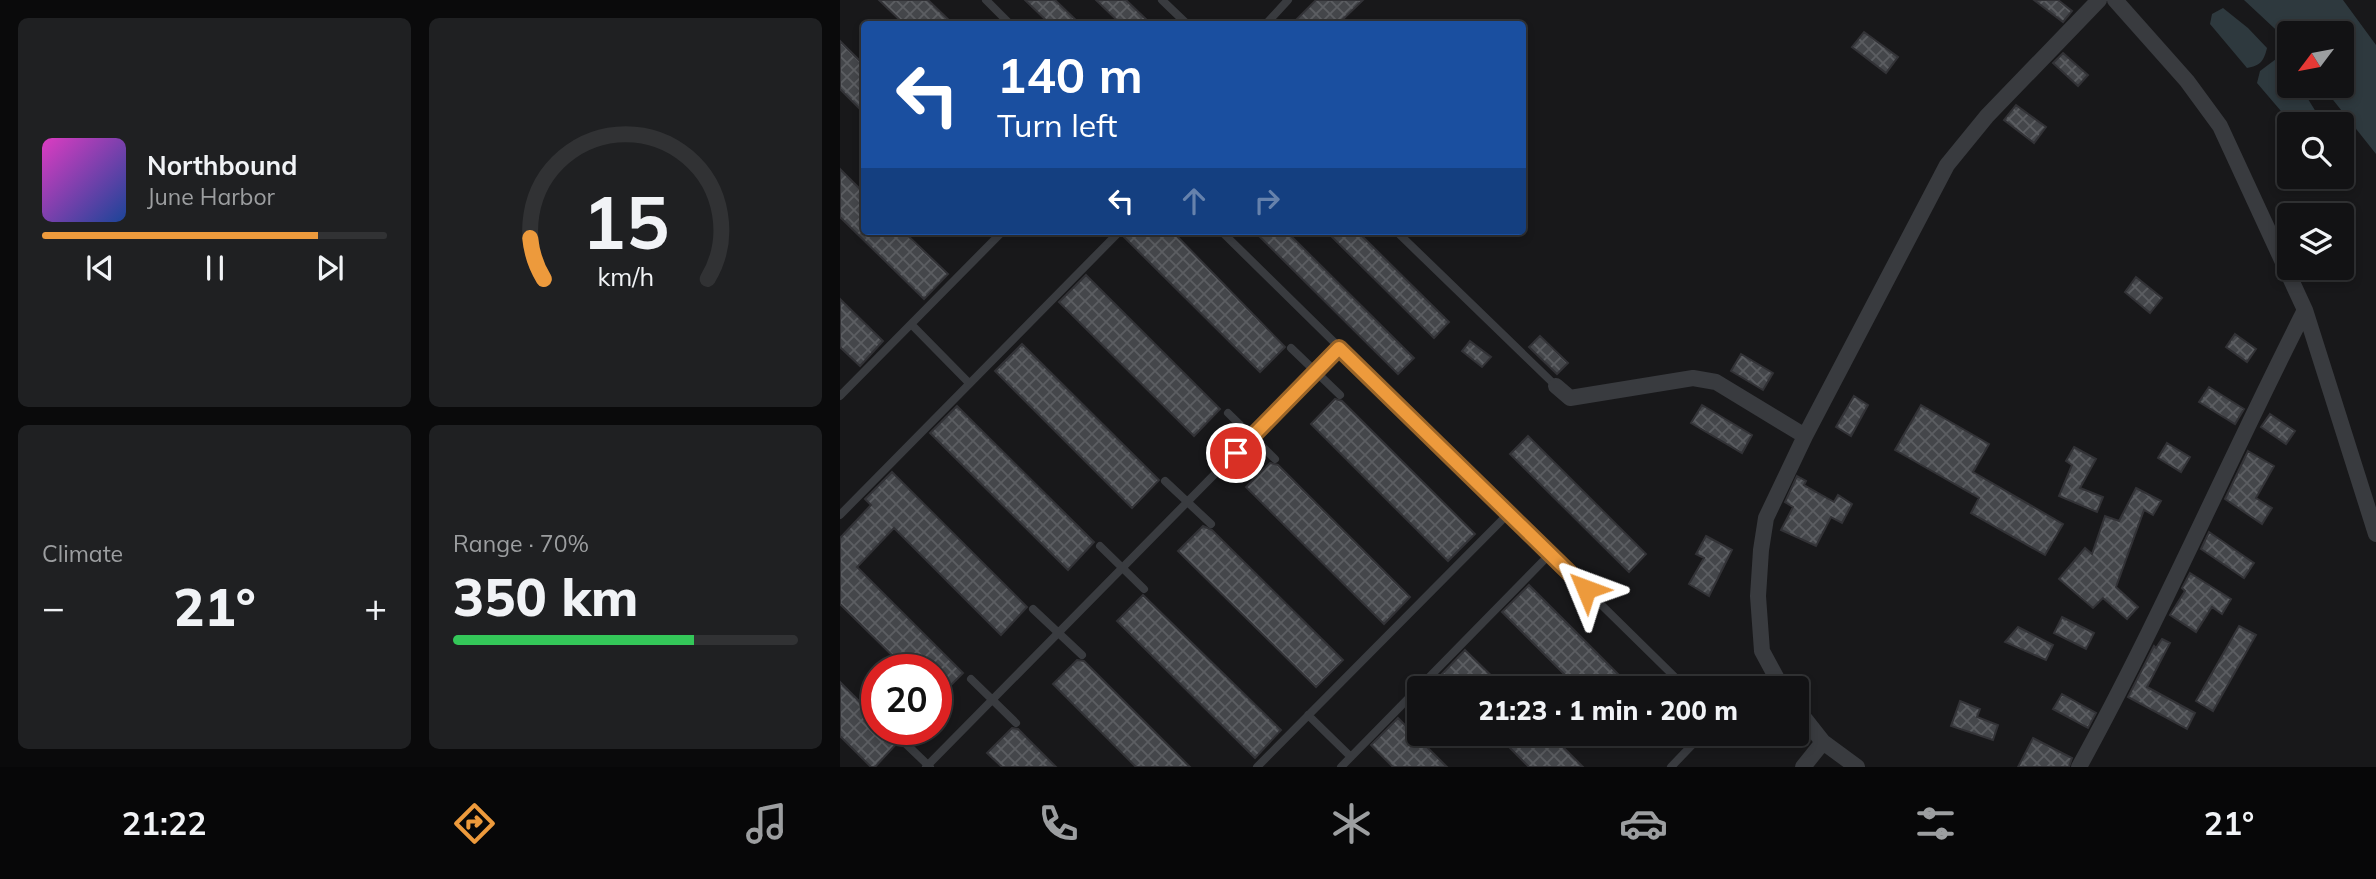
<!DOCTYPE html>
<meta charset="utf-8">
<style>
body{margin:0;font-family:Mulish,sans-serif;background:#1f2022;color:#f1f3f6;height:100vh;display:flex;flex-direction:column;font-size:26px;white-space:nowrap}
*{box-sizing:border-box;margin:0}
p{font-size:23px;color:#9c9ea0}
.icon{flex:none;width:38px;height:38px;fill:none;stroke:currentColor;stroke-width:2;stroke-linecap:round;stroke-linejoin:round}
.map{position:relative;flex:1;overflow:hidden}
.details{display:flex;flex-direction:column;gap:18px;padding:18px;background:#0a0a0b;width:840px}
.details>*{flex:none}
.guide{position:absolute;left:21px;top:21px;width:665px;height:214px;border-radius:7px;box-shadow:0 4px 10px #0003,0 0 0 2px #313234;background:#1a4fa0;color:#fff;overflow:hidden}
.needle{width:46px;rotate:238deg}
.controls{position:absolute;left:1437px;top:21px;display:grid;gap:14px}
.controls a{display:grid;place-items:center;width:77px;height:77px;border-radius:7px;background:#121214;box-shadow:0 4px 10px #0003,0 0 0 2px #313234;font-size:35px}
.speed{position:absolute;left:21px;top:654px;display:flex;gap:14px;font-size:35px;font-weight:700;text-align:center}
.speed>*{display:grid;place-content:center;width:91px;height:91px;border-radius:50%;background:#121214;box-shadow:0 4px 10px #0003,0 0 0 2px #313234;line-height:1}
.speed .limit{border:10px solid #d22;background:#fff;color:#111}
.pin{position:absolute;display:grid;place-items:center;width:60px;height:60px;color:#fff;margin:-30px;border:4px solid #fff;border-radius:50%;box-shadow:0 2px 7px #0007}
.me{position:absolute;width:77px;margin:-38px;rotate:314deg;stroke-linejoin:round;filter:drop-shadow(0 0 5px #0008)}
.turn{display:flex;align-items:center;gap:24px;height:147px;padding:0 21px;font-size:32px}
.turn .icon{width:91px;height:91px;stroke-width:2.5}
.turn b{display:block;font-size:49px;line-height:60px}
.lanes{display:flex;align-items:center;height:66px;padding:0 21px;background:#0003;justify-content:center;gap:35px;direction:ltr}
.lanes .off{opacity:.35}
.big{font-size:52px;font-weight:800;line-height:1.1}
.details .widget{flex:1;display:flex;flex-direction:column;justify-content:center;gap:10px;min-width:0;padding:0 24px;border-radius:10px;background:#1f2022}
.details .dial{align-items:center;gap:0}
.dial svg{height:182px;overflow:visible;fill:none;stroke:#313234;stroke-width:7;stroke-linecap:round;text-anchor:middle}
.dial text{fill:#f1f3f6;stroke:none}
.song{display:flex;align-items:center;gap:21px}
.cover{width:84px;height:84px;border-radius:10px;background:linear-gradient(135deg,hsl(310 70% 55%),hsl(220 70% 35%))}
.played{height:7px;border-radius:4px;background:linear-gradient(90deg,#ed9a3c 80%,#313234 80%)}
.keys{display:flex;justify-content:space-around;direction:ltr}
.heat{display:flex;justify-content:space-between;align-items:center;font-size:38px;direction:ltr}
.charge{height:10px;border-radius:5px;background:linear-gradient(90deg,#34c759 70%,#313234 0)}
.details .tiles{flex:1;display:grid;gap:18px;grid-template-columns:repeat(2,1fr)}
.trip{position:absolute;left:567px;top:676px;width:402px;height:70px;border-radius:7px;background:#121214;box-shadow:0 4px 10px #0003,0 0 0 2px #313234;font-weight:800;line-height:70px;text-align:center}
.menu{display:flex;height:112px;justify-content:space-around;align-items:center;background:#070708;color:#9c9ea0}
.menu .icon{width:49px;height:49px}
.menu .selected{color:#ed9a3c}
.menu b{font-size:32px;color:#f1f3f6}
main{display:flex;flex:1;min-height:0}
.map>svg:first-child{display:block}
</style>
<main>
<section class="details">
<div class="tiles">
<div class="widget">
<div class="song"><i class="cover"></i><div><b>Northbound</b><p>June Harbor</p></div></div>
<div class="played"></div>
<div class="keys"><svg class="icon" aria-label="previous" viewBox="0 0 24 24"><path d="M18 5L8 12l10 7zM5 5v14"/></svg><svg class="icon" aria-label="pause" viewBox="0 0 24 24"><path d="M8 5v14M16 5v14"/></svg><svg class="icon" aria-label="next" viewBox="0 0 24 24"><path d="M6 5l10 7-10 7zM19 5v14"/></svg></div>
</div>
<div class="widget dial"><svg viewBox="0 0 100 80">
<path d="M14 69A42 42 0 1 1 86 69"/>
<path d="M14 69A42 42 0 0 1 8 51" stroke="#ed9a3c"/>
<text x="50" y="56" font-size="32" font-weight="700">15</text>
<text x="50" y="72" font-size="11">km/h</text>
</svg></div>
<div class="widget"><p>Climate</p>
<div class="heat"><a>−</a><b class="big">21°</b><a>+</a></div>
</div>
<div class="widget"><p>Range · 70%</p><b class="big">350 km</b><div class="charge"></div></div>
</div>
</section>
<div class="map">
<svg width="1536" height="767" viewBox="0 0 1536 767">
<defs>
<pattern id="building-cross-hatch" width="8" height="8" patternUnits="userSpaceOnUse" patternTransform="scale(1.75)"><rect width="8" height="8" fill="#44464a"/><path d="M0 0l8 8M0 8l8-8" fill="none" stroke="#5c5e62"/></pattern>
</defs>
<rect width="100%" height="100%" fill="#18181a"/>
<!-- water -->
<path fill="#2e393e" d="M1404,0H1503L1536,45V154L1482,86H1502V33H1449V42Z
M1383,8L1408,28L1427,48C1424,61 1420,66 1407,68L1370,24L1372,14Z
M1436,59L1449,71V86H1460L1476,112L1460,124H1452L1417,83L1420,71Z"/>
<!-- building -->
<path fill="url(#building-cross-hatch)" stroke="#323236" stroke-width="2" d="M39,0H88L113,24H64Z
M185,0H215L240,24H210Z
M256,0H286L311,24H281Z
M476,0H523L498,24H452Z
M1194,0H1218L1232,11L1223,22Z
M1024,32L1058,57L1046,73L1012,47Z
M0,41L24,65V113L0,89Z
M1223,53L1248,75L1238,86L1213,63Z
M1176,105L1206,127L1194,143L1164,120Z
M0,169L24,193V231H63L108,274L84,299L0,217Z
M286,231H332L445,347L420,372L284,237Z
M414,231H446L574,358L558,374Z
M486,231H517L609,322L594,338Z
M246,275L380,409L354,436L219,302Z
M1296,277L1322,298L1310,313L1285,292Z
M0,299L43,341L20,366L0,347Z
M1395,334L1416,349L1407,362L1386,347Z
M700,336L728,363L717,374L689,347Z
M630,341L651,357L642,367L622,351Z
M182,344L319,480L292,508L155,371Z
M901,354L933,373L923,390L891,371Z
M1369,387L1404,409L1395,424L1359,402Z
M1014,396L1028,405L1011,436L996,427Z
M495,399L502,401L635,534L608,561L471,424Z
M862,405L912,435L902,453L851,423Z
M1081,405L1149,444L1133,472L1223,524L1205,555L1131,513L1139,498L1055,450Z
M117,406L254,542L228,570L90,433Z
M1430,414L1455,431L1446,444L1421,427Z
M688,436L806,554L789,572L670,454Z
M1327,443L1350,457L1341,472L1318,458Z
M1234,447L1256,459L1240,488L1263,497L1257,512L1219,496L1232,465L1226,461Z
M1408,451L1434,466L1416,498L1432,508L1422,524L1385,499Z
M430,463L438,465L570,597L544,624L406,487Z
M52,472L187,607L161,635L54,528L17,567L123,673L96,700V670H67L0,604V538L31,505L25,499Z
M957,476L966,481L964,485L994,502L998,495L1012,504L1002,523L991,517L976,546L941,530L953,507L945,502Z
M1296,488L1321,501L1313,515L1304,510L1276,587L1298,607L1287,619L1263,598L1253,608L1219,579L1245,548L1252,554L1265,516L1279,521Z
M363,526L372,530L503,660L476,687L338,551Z
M1369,532L1414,563L1404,578L1361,549Z
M866,536L892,550L869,596L849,584L864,558L856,554Z
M1350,573L1391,599L1382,614L1372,607L1356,632L1330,615L1345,591L1342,588Z
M689,585L792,688H738L662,612Z
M303,595L441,730L415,758L277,621Z
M1222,617L1254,633L1246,649L1214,633Z
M1399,626L1416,635L1373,711L1356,701Z
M1178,627L1213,645L1206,660L1165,642Z
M1322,639L1330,643L1307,687L1355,713L1347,729L1288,697L1314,646L1316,648Z
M625,650L664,688H609L599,677Z
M237,660L244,661L350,767H296L213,684Z
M0,682L37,719V730H48L59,741L35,767H31L0,736Z
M1222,694L1256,713L1248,728L1213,709Z
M1120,701L1140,709L1137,717L1158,725L1153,740L1111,726Z
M558,718L607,767H553L531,745Z
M172,728L178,729L216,767H162L147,753Z
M655,733H709L743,767H689Z
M1193,738L1232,758L1229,767H1178Z"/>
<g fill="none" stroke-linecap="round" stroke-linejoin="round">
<!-- lane -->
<path stroke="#393b3f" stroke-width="8" d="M146,0L170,24
M322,0L347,24
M426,24L448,0
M381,231L846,688
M556,231L716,386
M71,324L129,383
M451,348L500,395
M0,396L163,231
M388,413L435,459
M325,481L371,524
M0,515L280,231
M260,546L304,589
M193,609L242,655
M131,679L176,723
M468,715L511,757
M65,743L90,767
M86,767L499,348
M417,767L668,514
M501,767L710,554
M831,767L853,744L857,733"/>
<!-- street -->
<path stroke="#393b3f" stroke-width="16" d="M1275,0L1347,81L1380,126L1465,310L1536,534
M716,386L730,398L853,378L876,382L965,436L1107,165L1147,116L1259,0
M942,688L922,651L918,596L921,550L926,518L965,436
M957,709L983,742L1017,767
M963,767L983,742
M1239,767C1321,618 1388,461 1465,310"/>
</g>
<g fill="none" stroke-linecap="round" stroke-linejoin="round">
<!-- route casing -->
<g stroke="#9a6427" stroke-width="18">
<path id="route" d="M396,453L499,348L746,589"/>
</g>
<!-- route -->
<use href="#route" stroke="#ed9a3c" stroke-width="12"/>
</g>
</svg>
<div class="controls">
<a><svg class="needle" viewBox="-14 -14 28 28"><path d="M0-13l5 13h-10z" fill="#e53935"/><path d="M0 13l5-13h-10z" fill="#9c9ea0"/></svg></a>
<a><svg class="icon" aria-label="search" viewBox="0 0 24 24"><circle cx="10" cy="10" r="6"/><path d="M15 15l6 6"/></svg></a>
<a><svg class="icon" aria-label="layers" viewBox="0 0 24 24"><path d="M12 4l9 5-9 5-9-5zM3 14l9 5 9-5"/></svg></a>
</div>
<div class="speed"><div class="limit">20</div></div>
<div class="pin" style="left:396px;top:453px;background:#d93025"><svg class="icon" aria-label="arrive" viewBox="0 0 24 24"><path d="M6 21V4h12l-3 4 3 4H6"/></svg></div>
<svg class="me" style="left:746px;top:589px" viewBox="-20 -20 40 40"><path d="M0-17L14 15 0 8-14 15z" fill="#ed9a3c" stroke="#fff" stroke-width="4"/></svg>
<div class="trip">21:23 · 1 min · 200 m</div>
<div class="guide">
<div class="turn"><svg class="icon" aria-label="left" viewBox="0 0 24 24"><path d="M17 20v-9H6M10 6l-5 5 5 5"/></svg><div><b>140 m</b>Turn left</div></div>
<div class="lanes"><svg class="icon" aria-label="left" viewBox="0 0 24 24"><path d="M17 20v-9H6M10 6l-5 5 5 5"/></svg><svg class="icon off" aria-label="ahead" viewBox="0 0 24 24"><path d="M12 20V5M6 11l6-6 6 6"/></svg><svg class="icon off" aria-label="right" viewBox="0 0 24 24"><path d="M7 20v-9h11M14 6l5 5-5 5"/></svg></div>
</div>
</div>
</main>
<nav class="menu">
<b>21:22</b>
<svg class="icon selected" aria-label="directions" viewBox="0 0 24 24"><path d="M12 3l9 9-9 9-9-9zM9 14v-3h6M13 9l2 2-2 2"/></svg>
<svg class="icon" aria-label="music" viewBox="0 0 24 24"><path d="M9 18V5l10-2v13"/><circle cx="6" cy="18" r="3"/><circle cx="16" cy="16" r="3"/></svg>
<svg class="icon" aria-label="phone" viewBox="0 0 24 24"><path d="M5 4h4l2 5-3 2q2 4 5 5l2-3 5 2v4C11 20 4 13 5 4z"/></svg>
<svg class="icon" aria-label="climate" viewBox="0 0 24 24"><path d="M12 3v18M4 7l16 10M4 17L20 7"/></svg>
<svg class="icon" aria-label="car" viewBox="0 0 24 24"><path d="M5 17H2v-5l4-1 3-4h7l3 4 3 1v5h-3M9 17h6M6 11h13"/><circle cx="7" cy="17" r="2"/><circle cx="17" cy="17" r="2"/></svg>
<svg class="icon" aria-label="filters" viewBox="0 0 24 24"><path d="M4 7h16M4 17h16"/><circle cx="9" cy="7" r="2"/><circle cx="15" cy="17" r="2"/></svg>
<b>21°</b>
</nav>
